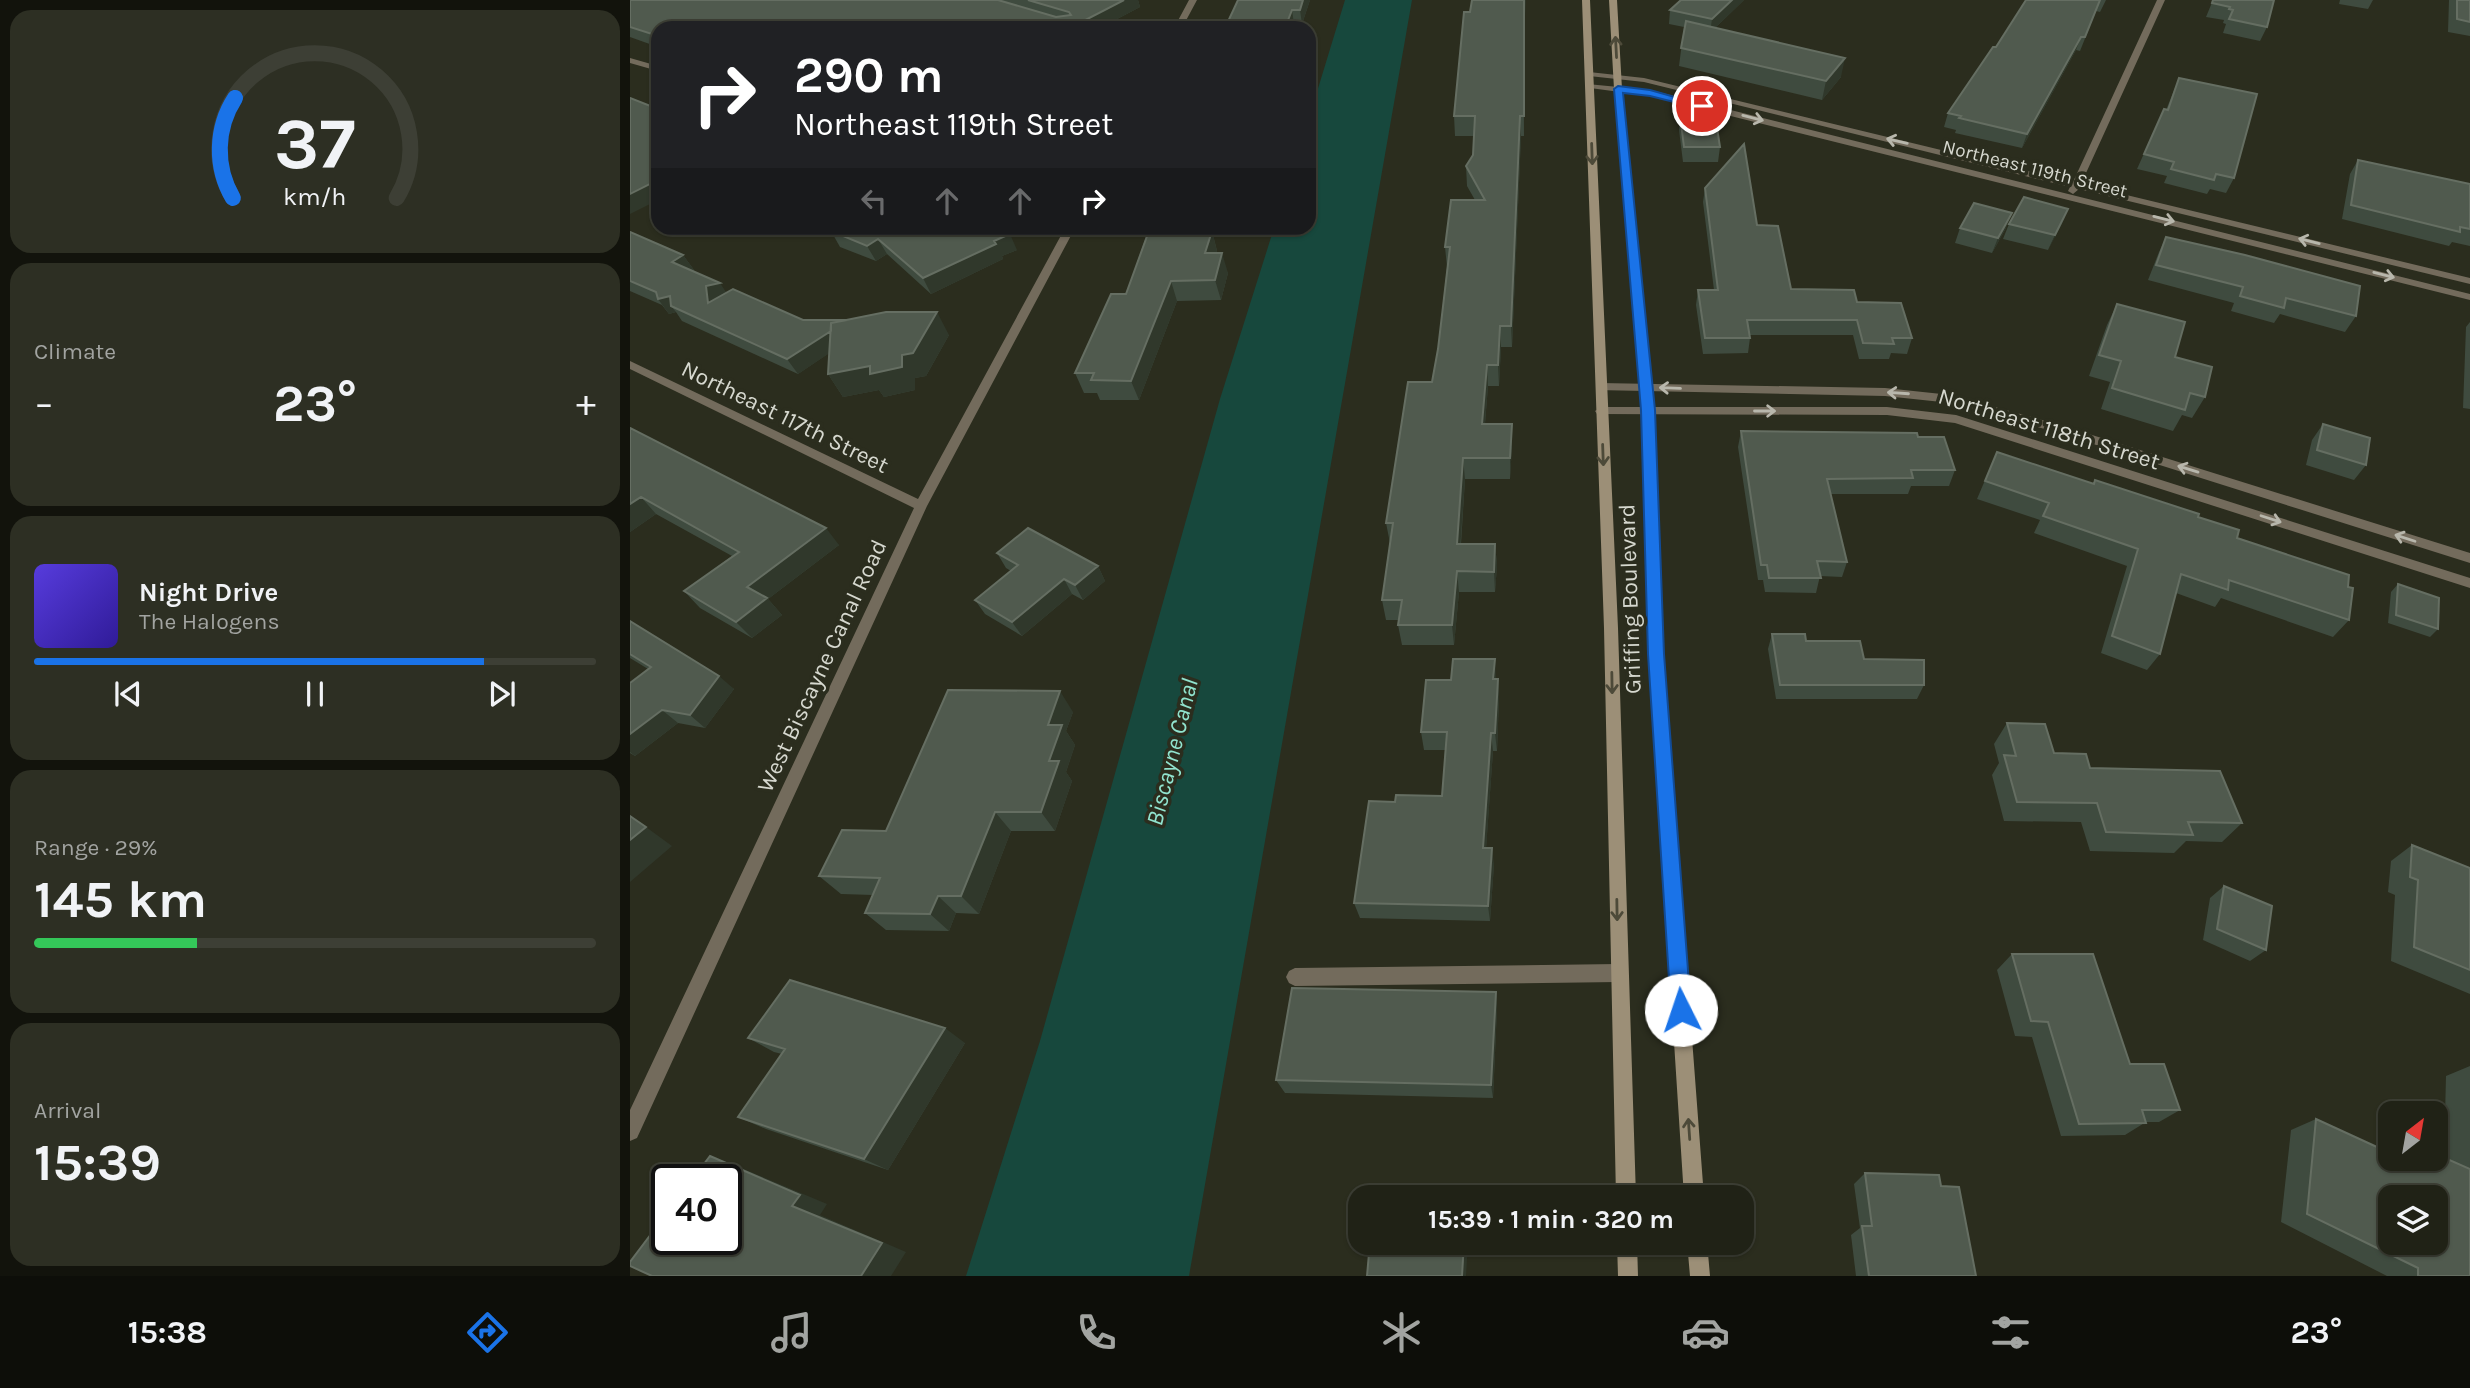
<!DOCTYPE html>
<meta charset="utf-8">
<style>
body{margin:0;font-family:Karla,sans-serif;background:#2d2f23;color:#f1f3f6;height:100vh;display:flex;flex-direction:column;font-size:26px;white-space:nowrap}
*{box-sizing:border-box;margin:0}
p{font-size:23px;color:#a2a4a1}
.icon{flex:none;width:38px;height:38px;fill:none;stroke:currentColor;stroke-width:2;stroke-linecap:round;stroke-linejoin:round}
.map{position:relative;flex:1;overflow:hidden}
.sheet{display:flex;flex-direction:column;gap:10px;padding:10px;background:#12130c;width:630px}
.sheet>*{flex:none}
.hud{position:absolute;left:21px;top:21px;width:665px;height:214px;border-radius:21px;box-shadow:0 2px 5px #0004,0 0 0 2px #3d3f35;background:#202124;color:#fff;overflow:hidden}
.needle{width:46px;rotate:31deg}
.tools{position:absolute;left:1748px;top:1101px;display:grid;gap:14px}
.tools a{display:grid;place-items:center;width:70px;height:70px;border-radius:14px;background:#202216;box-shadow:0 2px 5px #0004,0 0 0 2px #3d3f35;font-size:35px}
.speed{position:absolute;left:21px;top:1164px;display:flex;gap:14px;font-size:35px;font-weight:700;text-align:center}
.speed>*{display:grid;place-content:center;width:91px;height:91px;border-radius:50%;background:#202216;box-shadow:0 2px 5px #0004,0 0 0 2px #3d3f35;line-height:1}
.speed .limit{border:4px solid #111;border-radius:10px;background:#fff;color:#111}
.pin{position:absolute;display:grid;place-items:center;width:60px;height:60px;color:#fff;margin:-30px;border:4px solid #fff;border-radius:50%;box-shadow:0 2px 7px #0007}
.me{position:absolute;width:77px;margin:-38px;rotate:356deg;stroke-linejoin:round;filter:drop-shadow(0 0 5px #0008)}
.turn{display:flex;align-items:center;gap:24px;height:147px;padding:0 28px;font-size:32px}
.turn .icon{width:91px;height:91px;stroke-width:2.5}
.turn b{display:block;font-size:49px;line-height:60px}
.lanes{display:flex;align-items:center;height:66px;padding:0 28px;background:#0003;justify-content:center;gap:35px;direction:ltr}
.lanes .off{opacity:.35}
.big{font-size:52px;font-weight:700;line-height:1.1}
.sheet .tile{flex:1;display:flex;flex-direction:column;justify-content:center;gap:10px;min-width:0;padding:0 24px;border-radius:21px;background:#2d2f23}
.sheet .dial{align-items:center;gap:0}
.dial svg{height:182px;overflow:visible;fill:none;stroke:#3d3f35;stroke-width:7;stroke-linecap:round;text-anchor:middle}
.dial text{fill:#f1f3f6;stroke:none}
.song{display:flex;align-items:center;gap:21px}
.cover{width:84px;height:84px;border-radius:10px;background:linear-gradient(135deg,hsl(250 70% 55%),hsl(250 70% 35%))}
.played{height:7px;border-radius:4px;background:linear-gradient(90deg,#1a73e8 80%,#3d3f35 80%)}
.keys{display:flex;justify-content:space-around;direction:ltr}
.heat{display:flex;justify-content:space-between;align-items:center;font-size:38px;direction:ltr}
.charge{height:10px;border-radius:5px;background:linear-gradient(90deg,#34c759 29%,#3d3f35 0)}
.trip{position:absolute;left:718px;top:1185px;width:406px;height:70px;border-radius:21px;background:#202216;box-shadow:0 2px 5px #0004,0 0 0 2px #3d3f35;font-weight:700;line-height:70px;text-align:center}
.tab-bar{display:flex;height:112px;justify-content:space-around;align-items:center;background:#0d0e09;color:#a2a4a1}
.tab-bar .icon{width:49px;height:49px}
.tab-bar .current{color:#1a73e8}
.tab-bar b{font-size:32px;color:#f1f3f6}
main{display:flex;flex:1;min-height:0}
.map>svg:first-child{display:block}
</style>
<main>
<section class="sheet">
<div class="tile dial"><svg viewBox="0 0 100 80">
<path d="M14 69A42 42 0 1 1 86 69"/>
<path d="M14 69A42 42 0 0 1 15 25" stroke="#1a73e8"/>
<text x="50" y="56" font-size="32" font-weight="700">37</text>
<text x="50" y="72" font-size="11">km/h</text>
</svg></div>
<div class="tile"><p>Climate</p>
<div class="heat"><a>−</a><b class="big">23°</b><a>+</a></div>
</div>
<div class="tile">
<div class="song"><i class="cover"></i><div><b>Night Drive</b><p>The Halogens</p></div></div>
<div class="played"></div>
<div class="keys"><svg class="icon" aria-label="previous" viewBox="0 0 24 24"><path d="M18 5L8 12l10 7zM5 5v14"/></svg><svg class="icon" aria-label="pause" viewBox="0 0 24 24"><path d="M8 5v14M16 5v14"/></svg><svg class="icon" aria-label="next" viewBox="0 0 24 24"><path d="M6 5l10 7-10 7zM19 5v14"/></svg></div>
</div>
<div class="tile"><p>Range · 29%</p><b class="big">145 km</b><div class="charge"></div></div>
<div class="tile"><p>Arrival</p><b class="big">15:39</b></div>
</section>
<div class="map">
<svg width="1840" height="1276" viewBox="0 0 1840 1276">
<rect width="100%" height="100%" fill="#2b2d1e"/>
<!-- water -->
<path fill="#17483d" d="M715,0H782L559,1276H336L410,1041L590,399L644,228H679V118Z"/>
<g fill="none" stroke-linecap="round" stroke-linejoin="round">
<!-- lane -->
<path fill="#736b5c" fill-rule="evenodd" d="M988,964L994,967L997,973L994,979L988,982L665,986L659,983L656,977L659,971L665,968Z"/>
<!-- street -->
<path fill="#736b5c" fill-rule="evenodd" d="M559,0H567L552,28H544Z
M1527,0H1535L1451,184L1840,278V284L1449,189L1443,194L1438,191L1440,187L1014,82L959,76L955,74L959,72L1014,78L1443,182Z
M0,58L28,66V71L0,63Z
M957,84L1020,90L1840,294V300L1020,96L960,88H957Z
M435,228H445L297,506L7,1138L0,1141V1110L284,508L0,369V361L288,499Z
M970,383L1255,388L1321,395L1430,425L1840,553V563L1422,431L1321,403L1255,396L966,390V384Z
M971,407H1257L1326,415L1840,578V588L1325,423L1257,415L967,414L965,411Z"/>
<!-- secondary -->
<path fill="#9c8f77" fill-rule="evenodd" d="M952,0H960L988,628L1006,1197H986L974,628Z
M979,0H987L992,89L1024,410L1033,654L1074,1197H1054L1019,654L1012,410L984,89Z
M987,1242H1007L1008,1276H988Z
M1057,1242H1077L1080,1276H1060Z"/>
</g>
<!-- wall -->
<path fill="#3f4b3f" d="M0,0H508L510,7L470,28H28V47L0,37Z
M680,0L672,24H664L663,28H595Z
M1050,0H1114L1085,28L1211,77L1192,100L1049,66L1054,27L1039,24L1040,10Z
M1396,0H1476L1470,12L1466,11L1450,51L1446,50L1392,148L1325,133L1326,130L1314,127L1318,113L1366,47Z
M1583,0H1644L1637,27L1630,41L1593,33L1596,24L1593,23L1594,20L1576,17Z
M1710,0H1743L1738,9L1709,4Z
M1819,0H1840V36L1818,32Z
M840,12L894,33V136H891L882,347H871L869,386H858L855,424L882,445L880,479H835L831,544H865L867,565L865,592H829L824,645H772L768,625L769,620H756L752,600L760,543L756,523L802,382L808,349L817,267L815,247L845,200L837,186L836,166L843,155L844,136H825L824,116Z
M1549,78L1604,178L1596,193L1580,189L1577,194L1534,183L1537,176L1507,169L1534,109L1536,110Z
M1050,115L1090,147L1088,162H1053L1049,130Z
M1728,160L1840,184V246L1822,242L1819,246L1712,219L1720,174Z
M1075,188L1161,289L1227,302L1282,338L1277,354L1261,353L1259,359H1229L1223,335H1120V338L1118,353L1073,354L1066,305L1068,290H1084L1073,202Z
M1438,209L1418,250L1373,239L1379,224Z
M515,228H577L576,231H582L587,251L586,253L598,273L591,300L547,301L509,400H470L467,393H454L445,373L496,294L517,234Z
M1330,228H1376L1362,253L1325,243Z
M201,231L387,250L372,256L373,259L301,294L257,254L246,261L210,247Z
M0,232L53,255L64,270L63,271L96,292L173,320L319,335L296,376L285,378V390L254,397L249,390L213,397L198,374L199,353L168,374L52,321L46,312L39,314L32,305L0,291Z
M1536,237L1726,316L1715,332L1650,314L1644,323L1601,311L1604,303L1518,280L1529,252Z
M1487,304L1545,357L1575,397L1562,418L1552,415L1543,431L1471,409L1480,382L1459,376L1477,325Z
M1840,322V409L1833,408L1836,327Z
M1693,424L1736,465L1724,480L1676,465L1682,440Z
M0,428L209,545L138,599L152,615L122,638L70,608L54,591L102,556L26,514L0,532Z
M1111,431L1288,437L1325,470L1319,486H1281L1278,494H1200L1217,562L1212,577L1190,576L1186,593L1135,592L1133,580H1128L1108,447Z
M1367,452L1463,484L1568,517L1607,538L1718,587L1719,620L1703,637L1591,598L1585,607L1546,593L1530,654L1517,670L1471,653L1497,566L1404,533L1410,520L1347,499Z
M367,553L468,566L475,581L453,600L442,594L392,636L355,614L345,600L381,571L376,568Z
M1768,584L1808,629L1800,637L1758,623L1761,592Z
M0,621L104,689L75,728L48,723L5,756L0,753V683L18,669L0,658Z
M1142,634L1176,641L1234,659L1294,685L1287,699H1146L1138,649Z
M866,679H868L869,698L867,751H863L856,848L864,864L860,921L730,918L724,903L765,802L812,796L815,750H794L791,732Z
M443,712L436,731L445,745L436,772L442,781L425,831H381L349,914L326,913L319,931L256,930L235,913L243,895L211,894L189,876Z
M1377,723L1424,753L1460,768L1612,823L1592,842L1556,841L1544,853L1460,851L1451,822L1374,821L1362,775L1369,763L1364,744Z
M1782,845L1840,868V994L1761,961L1765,895L1758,892L1761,861Z
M1594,886L1636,950L1620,961L1573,940L1580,898Z
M1382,954L1500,1064L1550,1110L1529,1122H1516L1495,1135L1431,1136L1402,1037L1385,1036L1367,970Z
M866,992L867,1008L863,1098L655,1093L646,1080Z
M118,1038L335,1043L258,1170L136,1129L108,1117L152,1054L144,1052Z
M1840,1066V1276H1757L1651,1222L1661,1130L1686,1119L1756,1151L1760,1149V1158L1814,1157L1816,1076Z
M1235,1173L1311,1186L1346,1276H1226L1221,1235L1230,1228L1224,1184Z"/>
<!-- shaded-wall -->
<path fill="#30382b" d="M494,0H508L510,7L470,28H440Z
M673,0H680L672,24L670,10Z
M894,0H896L894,33V136L893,14Z
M1102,0H1114L1080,33L1082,19Z
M662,10L664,24L663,28H655Z
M1451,37L1446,50L1392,148L1397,134Z
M1215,58L1211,77L1192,100L1196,81Z
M890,116L891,136L882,347L881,326Z
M28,180V200L0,214V194Z
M1438,209L1432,224L1418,250L1425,235Z
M1382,213L1376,228L1362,253L1368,238Z
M565,228H577L569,251L564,231Z
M582,231L587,251L581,273L575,253Z
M380,234L387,250L372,256L373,259L301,294L293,278L364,241Z
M248,239L257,254L246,261L237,246Z
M592,253L598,273L591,300L585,280Z
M53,255L64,270L52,276L42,262Z
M541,281L547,301L509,400L501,381Z
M90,283L100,298L78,303L76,286Z
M40,296L41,306L46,312L39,314L28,299Z
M307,312L319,335L296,376L285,378V390L254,397L249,390L213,397L198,374L272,355Z
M218,320L227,335L168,374L157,359Z
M870,326L871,347L869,386L868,365Z
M857,365L858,386L853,445L852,424Z
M882,424V445L880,479V458Z
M833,458L835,479L829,565L827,544Z
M11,497L26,514L0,532V504Z
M196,528L209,545L138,599L152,615L122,638L106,622L117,587Z
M865,544L867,565L865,592L864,572Z
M468,566L475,581L453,600L445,585Z
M827,571L829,592L824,645L822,625Z
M434,579L442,594L392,636L382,622Z
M865,659L866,678L865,698L863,679Z
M89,676L104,689L75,728L60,715Z
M868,679L869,698L867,751L865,733Z
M430,691L443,712L436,731L445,745L436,772L442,781L425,831L411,812L418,725Z
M32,710L48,723L5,756L0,752V734Z
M861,733L863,751L855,864L853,848Z
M365,812L381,831L349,914L331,896Z
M16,827L42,846L0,882V840Z
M862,848L864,864L860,921L858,906Z
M308,896L326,913L319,931L300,914Z
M866,992L867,1008L863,1098L861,1085Z
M315,1028L335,1043L258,1170L234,1159Z
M80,1156L109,1167L197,1204L190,1215L276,1252L261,1276H231L162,1206Z
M834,1242H838L836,1276H832Z"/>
<!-- building -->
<path fill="#505a4e" stroke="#656e62" stroke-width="2" fill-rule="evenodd" d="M0,0H368L426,17L441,15L439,12L398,0H494L440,28H28V36L0,27Z
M608,0H673L670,10H662L655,28H595Z
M842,0H894V116H890L881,326H870L868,365H857L852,424H882L880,458H833L827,544H865L864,572L827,571L822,625H768L772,600H752L763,523H756L778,382H802L808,349L820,247H815L821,200H855L836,166L843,155L845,116H824L834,12H840Z
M1051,0H1102L1082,19L1040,10Z
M1396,0H1470L1455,37H1451L1397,134L1329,118L1331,116L1318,113L1363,47H1366Z
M1583,0H1644L1637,27L1599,19L1603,10L1599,9L1600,7L1582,3Z
M1827,0H1840V22L1827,19Z
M1056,21L1215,58L1196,81L1051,48Z
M1549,78L1627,94L1604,178L1586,174L1584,180L1541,169L1544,162L1514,154L1534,109L1538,110Z
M0,98L28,109V180L0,194Z
M1050,115H1085L1090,147H1054Z
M1114,144L1127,225L1148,226L1161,289L1224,290L1227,302L1271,303L1282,338H1262L1264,344L1233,343L1227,320H1117L1120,338H1075L1068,290H1088L1075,188Z
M1728,160L1840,184V229L1830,227V232L1721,205Z
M1394,197L1438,209L1425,235L1379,224Z
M1344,203L1382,213L1368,238L1330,228Z
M208,228H360L380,234L364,241L366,244L293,278L248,239L237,246L201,231Z
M520,228H565L564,231H582L575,253H592L585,280L541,281L501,381L461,380L464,373H445L481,294H496Z
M0,232L53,255L42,262L90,283L76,286L78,303L103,289L173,320H217L201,323V331L157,359L41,306L40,296L28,299L26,292L0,281Z
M1536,237L1615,255L1730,286L1726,316L1656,298L1654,308L1610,296L1613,287L1526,265Z
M1487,304L1555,322L1545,357L1582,367L1575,397L1560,393L1555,410L1482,388L1491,361L1469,355Z
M256,312H307L283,353L272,355V367L240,374V366L198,374L201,323Z
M1693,424L1740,438L1736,465L1687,450Z
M0,428L196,528L117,587L137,598L106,622L54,591L109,552L11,497L0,504Z
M1111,431L1287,433L1288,437H1314L1325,470H1281L1283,478L1197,479L1217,562L1187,561L1191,578H1139L1137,565H1131Z
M1367,452L1464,484L1465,480L1569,514L1568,517L1609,530L1607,538L1719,575L1718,587L1723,588L1719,620L1599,580L1598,590L1551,574L1530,654L1482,636L1508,549L1413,516L1419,503L1355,481Z
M398,528L468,566L445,585L434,579L382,622L345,600L388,565L367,553Z
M1768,584L1809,598L1808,629L1766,615Z
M0,621L89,676L60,715L32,710L0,734V683L21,667L0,654Z
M1142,634H1175L1176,641H1230L1234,659L1294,660V685H1150Z
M823,659H865L863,679H868L865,733H861L853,848H862L858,906L724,903L739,801L765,802L766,795L812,796L817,732H791L796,680H821Z
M318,690L430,691L418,725H432L419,761H429L411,812H365L331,896H308L300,914L235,913L250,878L189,876L212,830L256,831Z
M1377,723L1415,724L1424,753L1456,754L1460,768L1590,771L1612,823L1558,822L1563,835L1476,832L1467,803L1387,802L1374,755L1386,756Z
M0,816L16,827L0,840Z
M1782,845L1840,868V970L1784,947L1788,880L1780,877Z
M1594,886L1642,906L1636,950L1587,929Z
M1382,954H1463L1500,1064H1534L1550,1110H1512L1516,1123L1449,1124L1418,1022L1401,1021Z
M160,980L315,1028L234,1159L108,1117L155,1049L118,1038Z
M662,988L866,992L861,1085L646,1080Z
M1686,1119L1760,1153V1158H1772L1779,1162V1158H1806V1154L1840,1169V1276H1788V1268L1677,1214ZM1760,1197H1806V1242H1760Z
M80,1156L170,1195L162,1206L252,1243L231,1276H22L0,1266V1262L37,1213V1239H96V1180H62Z
M1235,1173L1309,1175L1311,1186L1329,1187L1346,1276H1239L1232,1226H1242Z
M740,1242H834L832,1276H737Z"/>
<!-- one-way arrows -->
<defs><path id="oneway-shaft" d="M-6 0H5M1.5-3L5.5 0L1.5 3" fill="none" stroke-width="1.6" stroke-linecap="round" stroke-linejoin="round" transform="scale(1.75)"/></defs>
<g stroke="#4d4a39">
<use href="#oneway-shaft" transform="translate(986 47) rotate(-93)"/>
<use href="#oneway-shaft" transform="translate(962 154) rotate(88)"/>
<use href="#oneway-shaft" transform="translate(973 455) rotate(88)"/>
<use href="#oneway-shaft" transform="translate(982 683) rotate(89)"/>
<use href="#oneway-shaft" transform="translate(987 910) rotate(89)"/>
<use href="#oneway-shaft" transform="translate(1059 1129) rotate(-94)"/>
</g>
<g stroke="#b8b7ac">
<use href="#oneway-shaft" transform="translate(1123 118) rotate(14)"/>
<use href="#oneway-shaft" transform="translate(1267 141) rotate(-167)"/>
<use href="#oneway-shaft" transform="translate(1534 219) rotate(14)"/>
<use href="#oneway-shaft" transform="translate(1679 241) rotate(-166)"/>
<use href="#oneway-shaft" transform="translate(1754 275) rotate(14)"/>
<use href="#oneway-shaft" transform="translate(1040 388) rotate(-178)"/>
<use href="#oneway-shaft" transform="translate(1268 393) rotate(-176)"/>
<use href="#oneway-shaft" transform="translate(1135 411)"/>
<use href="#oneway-shaft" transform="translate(1558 469) rotate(-163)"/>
<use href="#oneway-shaft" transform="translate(1641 519) rotate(18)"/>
<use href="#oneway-shaft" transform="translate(1775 538) rotate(-162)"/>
</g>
<!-- route -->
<path fill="#1a73e8" stroke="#114b97" stroke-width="2" d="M988,86L1020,90L1077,106L1072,109L1020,96L993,93L1025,410L1034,654L1061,1010L1058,1017L1051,1020L1044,1017L1041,1010L1018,654L1011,410L984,89Z"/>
<g text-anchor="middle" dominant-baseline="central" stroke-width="7" stroke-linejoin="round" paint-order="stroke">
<!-- far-street labels -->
<g font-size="19" fill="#d6d8cf" stroke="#2b2d1e">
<text transform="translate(1405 169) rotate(14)">Northeast 119th Street</text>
</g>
<!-- street labels -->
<g font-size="23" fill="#d6d8cf" stroke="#2b2d1e">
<text transform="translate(155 417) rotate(26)">Northeast 117th Street</text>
<text transform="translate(1419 429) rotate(17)">Northeast 118th Street</text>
<text transform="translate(1000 599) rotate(-92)">Griffing Boulevard</text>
<text transform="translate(192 666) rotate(-65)">West Biscayne Canal Road</text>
</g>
<!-- water labels -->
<g font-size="24" font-style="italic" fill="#91e4cf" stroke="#2b2d1e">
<text transform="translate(542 752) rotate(-76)">Biscayne Canal</text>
</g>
</g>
</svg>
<div class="tools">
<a><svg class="needle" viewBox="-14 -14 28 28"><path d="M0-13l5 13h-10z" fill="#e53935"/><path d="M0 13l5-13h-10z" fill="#a2a4a1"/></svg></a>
<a><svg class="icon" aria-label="layers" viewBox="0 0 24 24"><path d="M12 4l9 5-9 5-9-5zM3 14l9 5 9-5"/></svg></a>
</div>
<div class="speed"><div class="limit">40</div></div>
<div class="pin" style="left:1072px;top:106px;background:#d93025"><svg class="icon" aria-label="arrive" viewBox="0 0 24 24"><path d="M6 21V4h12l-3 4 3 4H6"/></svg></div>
<svg class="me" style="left:1051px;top:1010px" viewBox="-20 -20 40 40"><circle r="19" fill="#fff"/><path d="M0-13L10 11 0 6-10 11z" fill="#1a73e8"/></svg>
<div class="trip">15:39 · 1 min · 320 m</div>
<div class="hud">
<div class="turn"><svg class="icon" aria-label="right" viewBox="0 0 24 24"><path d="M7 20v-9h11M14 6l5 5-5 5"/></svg><div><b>290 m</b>Northeast 119th Street</div></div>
<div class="lanes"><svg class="icon off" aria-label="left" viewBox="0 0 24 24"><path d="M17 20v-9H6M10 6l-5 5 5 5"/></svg><svg class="icon off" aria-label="ahead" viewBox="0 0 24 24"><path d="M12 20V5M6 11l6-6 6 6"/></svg><svg class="icon off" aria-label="ahead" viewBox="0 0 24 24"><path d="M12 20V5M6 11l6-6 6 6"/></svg><svg class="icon" aria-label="right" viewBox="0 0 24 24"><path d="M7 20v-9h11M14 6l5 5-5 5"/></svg></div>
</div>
</div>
</main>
<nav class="tab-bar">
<b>15:38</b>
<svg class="icon current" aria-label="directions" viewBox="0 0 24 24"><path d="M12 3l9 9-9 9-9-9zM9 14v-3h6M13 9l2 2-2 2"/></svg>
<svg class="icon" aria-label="music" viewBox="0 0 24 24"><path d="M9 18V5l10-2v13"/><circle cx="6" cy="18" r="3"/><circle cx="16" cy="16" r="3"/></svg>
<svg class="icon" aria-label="phone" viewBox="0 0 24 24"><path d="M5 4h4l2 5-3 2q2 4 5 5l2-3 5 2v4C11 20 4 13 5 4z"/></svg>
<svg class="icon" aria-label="climate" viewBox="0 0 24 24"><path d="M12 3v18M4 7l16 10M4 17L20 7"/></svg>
<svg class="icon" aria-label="car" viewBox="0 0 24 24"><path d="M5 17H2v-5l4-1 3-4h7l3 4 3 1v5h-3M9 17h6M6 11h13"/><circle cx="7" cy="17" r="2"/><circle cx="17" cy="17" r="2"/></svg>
<svg class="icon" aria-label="filters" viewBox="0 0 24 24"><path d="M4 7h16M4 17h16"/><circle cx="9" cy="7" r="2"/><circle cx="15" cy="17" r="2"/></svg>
<b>23°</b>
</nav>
